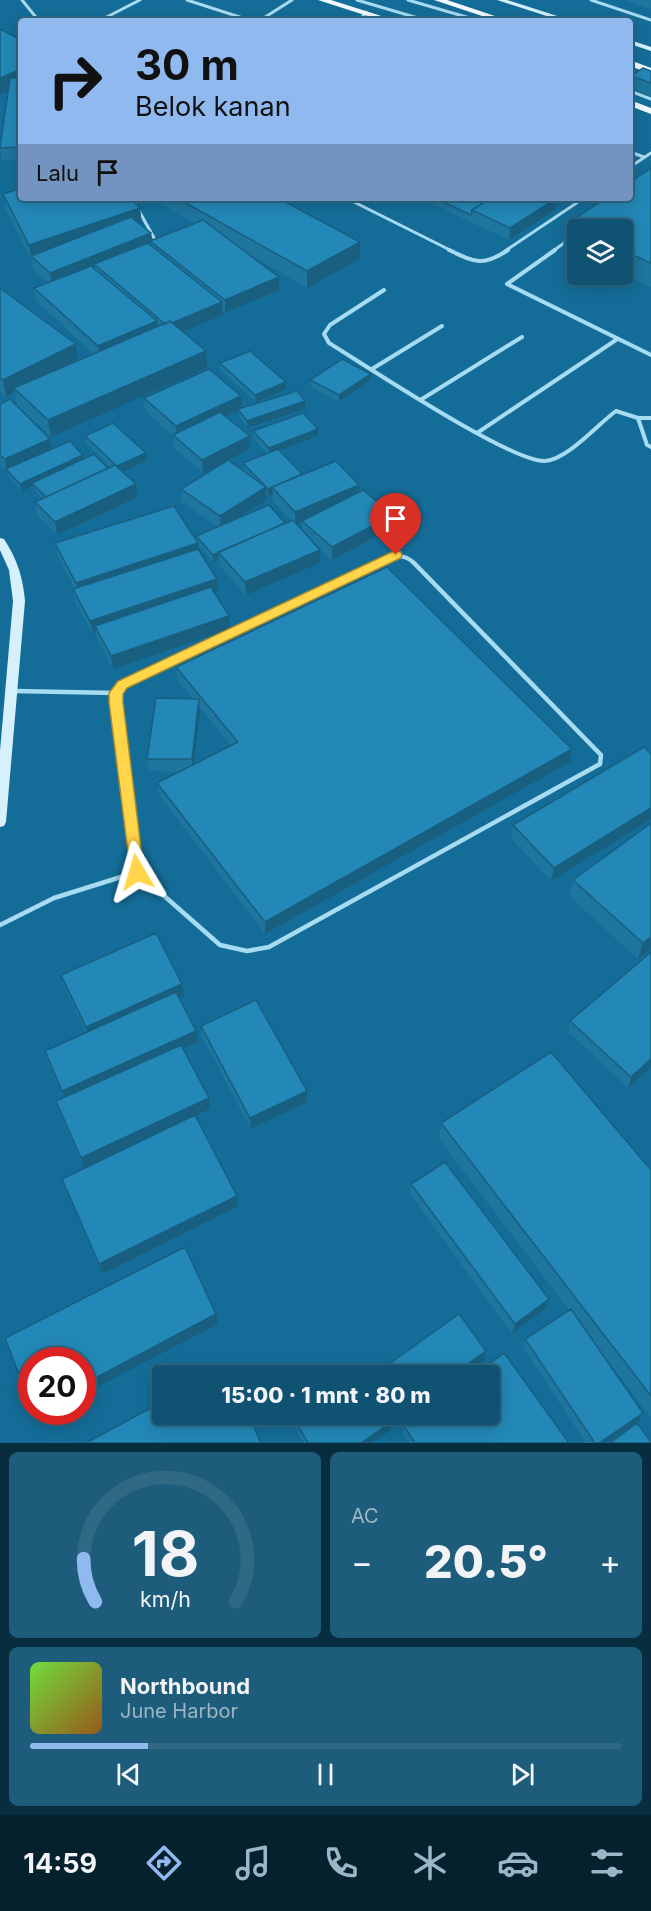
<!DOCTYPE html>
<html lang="id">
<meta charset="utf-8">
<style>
body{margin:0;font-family:Inter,sans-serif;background:#1d5c7a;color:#f1f3f6;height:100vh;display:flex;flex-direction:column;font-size:22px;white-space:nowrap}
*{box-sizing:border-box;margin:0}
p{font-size:20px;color:#9bb6c4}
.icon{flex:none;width:33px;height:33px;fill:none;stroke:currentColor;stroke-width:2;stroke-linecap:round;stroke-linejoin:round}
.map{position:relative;height:1443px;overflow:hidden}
.details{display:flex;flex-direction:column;gap:9px;padding:9px;background:#082d3f;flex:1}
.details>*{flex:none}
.banner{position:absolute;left:18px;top:18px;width:615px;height:183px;border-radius:6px;box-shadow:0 3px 15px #0003,0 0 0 2px #2f6984;background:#90b9f0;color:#111;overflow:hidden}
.buttons{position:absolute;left:567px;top:219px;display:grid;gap:12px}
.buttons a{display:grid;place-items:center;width:66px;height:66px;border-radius:6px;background:#0f5272;box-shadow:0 3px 15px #0003,0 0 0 2px #2f6984;font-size:30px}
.speed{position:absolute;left:18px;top:1347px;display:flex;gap:12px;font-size:30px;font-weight:700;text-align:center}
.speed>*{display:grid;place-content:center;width:78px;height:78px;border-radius:50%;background:#0f5272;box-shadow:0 3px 15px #0003,0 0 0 2px #2f6984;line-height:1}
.speed .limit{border:9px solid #d22;background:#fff;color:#111}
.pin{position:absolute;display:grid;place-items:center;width:51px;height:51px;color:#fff;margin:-62px -26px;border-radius:50% 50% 50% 0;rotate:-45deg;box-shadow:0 0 6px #0007}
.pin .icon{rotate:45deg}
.me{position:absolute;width:66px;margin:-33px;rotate:353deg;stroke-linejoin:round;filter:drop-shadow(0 0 4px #0008)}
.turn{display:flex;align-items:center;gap:21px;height:126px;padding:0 18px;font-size:27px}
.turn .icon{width:78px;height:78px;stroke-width:2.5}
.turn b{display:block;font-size:42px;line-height:51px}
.then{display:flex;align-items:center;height:57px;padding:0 18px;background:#0003;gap:12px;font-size:22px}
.big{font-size:45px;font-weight:800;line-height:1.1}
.details .widget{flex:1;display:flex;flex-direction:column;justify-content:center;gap:9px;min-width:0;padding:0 21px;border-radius:9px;background:#1d5c7a}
.details .dial{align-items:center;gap:0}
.dial svg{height:156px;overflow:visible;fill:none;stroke:#2f6984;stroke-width:7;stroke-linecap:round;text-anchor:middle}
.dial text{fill:#f1f3f6;stroke:none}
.song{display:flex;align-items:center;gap:18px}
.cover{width:72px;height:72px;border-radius:9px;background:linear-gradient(135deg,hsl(100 70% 55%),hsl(30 70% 35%))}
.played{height:6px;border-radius:3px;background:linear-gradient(90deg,#90b9f0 20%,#2f6984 20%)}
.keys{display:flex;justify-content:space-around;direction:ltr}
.heat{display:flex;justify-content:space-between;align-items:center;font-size:33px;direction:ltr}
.details .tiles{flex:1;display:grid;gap:9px;grid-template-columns:1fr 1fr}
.widget:last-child{grid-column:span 2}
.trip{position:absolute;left:152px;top:1365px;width:348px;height:60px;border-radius:6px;background:#0f5272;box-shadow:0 3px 15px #0003,0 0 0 2px #2f6984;font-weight:800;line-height:60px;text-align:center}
.menu{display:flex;height:96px;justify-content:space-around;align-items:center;background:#06212e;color:#9bb6c4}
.menu .icon{width:42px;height:42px}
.menu .on{color:#90b9f0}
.menu b{font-size:27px;color:#f1f3f6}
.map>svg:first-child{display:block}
</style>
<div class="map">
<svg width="651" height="1443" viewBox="0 0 651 1443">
<rect width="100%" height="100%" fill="#146d98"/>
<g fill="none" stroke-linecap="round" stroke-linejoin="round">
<!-- lane-far2 -->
<path stroke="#a7dbf2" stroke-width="3" d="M22,0L39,21
M187,0L252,21
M357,0L428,21
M408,0L480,21
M591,0L651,20
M99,21L140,0
M259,21L292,0
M359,21L366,12
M630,91L651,99
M630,152L644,157
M630,167L651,153
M132,198L154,238
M346,198L452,251
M505,251L584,198
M553,251L567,241"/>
<!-- lane-far1 -->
<path stroke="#a7dbf2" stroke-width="4" d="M449,250C474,262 483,267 508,250
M555,250L507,284L651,355
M384,290L330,325L324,334L329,343C365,365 512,463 545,461C567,460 598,424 616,411L638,418H651
M372,369L442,326
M422,399L522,337
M638,418L647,445L651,447
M477,433L616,340
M376,564C392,557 402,551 415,564"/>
<!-- lane -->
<path stroke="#a7dbf2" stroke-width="4.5" d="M379,563L122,684L116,693L137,872L220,945L247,951L269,947L600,764L601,755L414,563
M14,691L116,693
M0,925L54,898L137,872"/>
<!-- secondary -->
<path fill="#d6f0fc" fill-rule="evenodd" d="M497,0H507L573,21H562Z
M630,40L651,47V51L630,44Z
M0,538L4,539C17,559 23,577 25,601L6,822L4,826L0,827V751L13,601L9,570L0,550Z"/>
<!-- primary -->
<path fill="#f3faff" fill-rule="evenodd" d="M318,0H331L397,21H383Z
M434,0H447L510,21H497Z
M630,60L651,68V74L630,66Z
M630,100L651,108V114L630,106Z"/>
</g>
<!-- wall -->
<path fill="#1e759d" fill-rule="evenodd" d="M624,0H651V9Z
M3,30L21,40V160H2L0,148L9,91L0,95Z
M651,71V96L630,88L631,76Z
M651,168V287L622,274V230H578V253L563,246L565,225Z
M3,194L140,208L142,225L151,233L152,240L194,223L163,205L162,198H278L360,259L307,288L252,256L279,290L225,313L223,311V315L183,332L206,351L207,368L51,437L17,405L15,392L6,397L0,392V288L76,344L78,360L94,354L36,301L34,288L49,283L33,269L32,262L6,210Z
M420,198H557L555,210L509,240Z
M220,363L286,389L256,402L220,370Z
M310,380L370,381L339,402L311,387Z
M241,396L242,408L305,401V409L247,428L239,417L238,410L225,416L250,449L228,461L248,474L244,470L243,463L267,453L254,439L253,431L318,436L280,451L302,475L359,485V492L393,515L392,528L332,560L319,549L320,563L246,595L219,565V559L213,562L198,544L199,550L218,592L215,593L230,629L113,669L97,639L96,633L93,634L75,602L73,589H75L58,557L55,543L197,541L196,536L217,527L182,502L181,489L227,461L203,473L174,448L173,436L145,411L144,398ZM266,494L268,496L273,494V501L291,521L285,523L237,518L267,500ZM302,523V530L297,525Z
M0,401L52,449L108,468L110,467L86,443L85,436L146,453L147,460L123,471L136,484L138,497L57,535L37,515L35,502L42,498L34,490L33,486L22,491L8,476L7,472L0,465Z
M176,667L572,749L570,762L265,934L159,795L157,783L179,772L149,771L147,759L193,699L177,680ZM199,707L231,745L194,764L200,712Z
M644,747L551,881L511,838L513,825Z
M573,880L651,949L638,959L569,896Z
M651,952V1067L628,1088L568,1032L570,1021Z
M61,975L182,984L184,996L179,998L198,1042L183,1049L210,1109L196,1116L238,1206L102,1274L66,1189L62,1179L84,1169L59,1112L56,1101L64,1098L48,1063L45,1051L86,1033L64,986Z
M201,1026L307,1091V1102L251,1129L202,1037Z
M441,1123L651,1170V1417L600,1351L643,1413L639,1421L607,1443H586L523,1348L525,1339L569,1310L439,1139Z
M411,1184L549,1299L546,1308L512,1334L410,1194Z
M288,1414H384L390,1423L389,1431L372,1443H304L289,1419Z
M395,1414H407L399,1420Z
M404,1426L569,1443H408L402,1434Z"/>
<!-- shaded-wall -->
<path fill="#185f80" d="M21,69V86L0,95V78Z
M557,198L555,210L509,240L510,228Z
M140,208L142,225L31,256L32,262L29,245Z
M151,233L152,242L150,241L151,246L94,264L95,268L52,285L50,273Z
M360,242V259L307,288V271Z
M279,277V290L225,313V300Z
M222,302L223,315L168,338L167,325Z
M157,321L159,334L100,359L98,346Z
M76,344L78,360L14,388L15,392L6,397L3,380Z
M206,351L207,368L51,437L48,420Z
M371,374L370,381L339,402V395Z
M286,382V389L256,402L255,395Z
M241,396L242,409L177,439L176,426Z
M305,401V409L247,428V421Z
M318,429V436L269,455V448Z
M250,436V449L203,473L202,460Z
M50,439L53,452L7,470L5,459Z
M146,453L147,460L118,474L117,466Z
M83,455L85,462L32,483L33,486L22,491L20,484Z
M302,474L272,487L273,494L268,496V489Z
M136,484L138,497L57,535L55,522Z
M359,485V498L296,525L295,512Z
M266,487L267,500L220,529V516Z
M393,515L392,528L332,560V547Z
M198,543L199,556L79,596L76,583Z
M320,550V563L246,595L245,582Z
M218,552L219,559L213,562V555Z
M217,579L218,592L98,632L95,626L96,633L93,634L90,621Z
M229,616L230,629L113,669L111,656Z
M199,699L200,712L193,772L192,759Z
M572,749L570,762L265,934V922Z
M651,808V819L551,881L554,868Z
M651,937V949L638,959L643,943Z
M182,984L184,996L89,1039L86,1027Z
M196,1031L198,1042L66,1103L62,1091Z
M651,1059V1067L628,1088L631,1077Z
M307,1091V1102L251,1129L250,1118Z
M209,1098L210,1109L84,1169L81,1158Z
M237,1196L238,1206L102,1274L99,1264Z
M549,1299L546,1308L512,1334L515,1324Z
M216,1314L218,1324L82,1395V1385Z
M486,1351L484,1360L461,1376H451Z
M33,1412H52L37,1420Z
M643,1413L639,1421L607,1443H599Z
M400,1414H407L399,1420Z
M390,1423L389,1431L372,1443H361Z"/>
<!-- building -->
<path fill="#2388b7" stroke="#185f80" stroke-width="1.5" d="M0,29L21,40V69L0,78Z
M643,68L651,71V83L631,76Z
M10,78H21V147L0,148Z
M651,168V263L622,250V230H578L565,225L606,198H630V182Z
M21,188V198H130L140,208L29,245L3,194Z
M177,198H278L360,242L307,271Z
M435,198H491L472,210L471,215Z
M491,198H557L510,228L472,210Z
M131,217L151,233L50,273L31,256Z
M203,220L279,277L225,300L150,241Z
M148,243L222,302L172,323L170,321L165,324L94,264Z
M91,266L157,321L98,346L34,288Z
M0,288L76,344L3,380L0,378Z
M170,321L206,351L48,420L14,388Z
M250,351L286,382L255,395L220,363Z
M342,359L371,374L339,395L310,380Z
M209,369L241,396L176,426L144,398Z
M297,391L305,401L247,421L238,409Z
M10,399L50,439L5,459L0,455V404Z
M220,412L250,436L202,460L173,435Z
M303,413L318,429L269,448L253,431Z
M113,423L146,453L117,466L85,436Z
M70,441L83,455L20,484L6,469Z
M278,449L302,474L268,489L243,463Z
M94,454L108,468L46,497L32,483Z
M228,460L266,487L220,516L181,489Z
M336,461L359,485L295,512L272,487Z
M115,465L136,484L55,522L35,502Z
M363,490L393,515L332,547L302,521Z
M269,505L285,523L213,555L196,536Z
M174,506L198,543L76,583L55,543Z
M293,520L320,550L245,582L218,552Z
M198,549L217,579L90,621L73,589Z
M387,567L572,749L265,922L157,783L238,742L176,667Z
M211,587L229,616L111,656L95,626Z
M156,698L199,699L192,759H147Z
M644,747L651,754V808L554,868L513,825Z
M651,823V937L643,943L573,880Z
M156,933L182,984L86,1027L61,975Z
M651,952V1059L631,1077L570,1021Z
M176,992L196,1031L62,1091L45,1051Z
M256,1000L307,1091L250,1118L201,1026Z
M181,1045L209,1098L81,1158L56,1101Z
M551,1052L651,1170V1396L441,1123Z
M195,1115L237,1196L99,1264L62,1179Z
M445,1162L549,1299L515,1324L411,1184Z
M185,1247L216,1314L82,1385V1360H32V1408L5,1338Z
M571,1309L643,1413L599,1443H595L525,1339Z
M459,1314L486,1351L451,1376H376L375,1374Z
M504,1353L569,1443H415L404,1426L419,1414H489V1376H473Z
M353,1366L359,1376H339Z
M226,1368L230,1376H213Z
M162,1402V1414H248L261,1443H86Z
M291,1414H384L390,1423L361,1443H308Z
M637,1423L651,1442V1443H610Z"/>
<!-- route -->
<path fill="#ffd54a" stroke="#a68a30" stroke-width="1.5" d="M396,550L401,552L402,555L401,558L127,688L123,694V702L144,872L142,876H131L109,702V693L118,681Z"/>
</svg>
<div class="buttons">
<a><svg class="icon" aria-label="layers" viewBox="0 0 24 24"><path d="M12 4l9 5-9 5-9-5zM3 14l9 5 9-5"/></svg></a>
</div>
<div class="speed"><div class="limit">20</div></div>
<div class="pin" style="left:396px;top:555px;background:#d93025"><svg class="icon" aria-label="arrive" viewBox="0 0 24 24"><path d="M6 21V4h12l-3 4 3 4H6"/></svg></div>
<svg class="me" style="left:137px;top:872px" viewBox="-20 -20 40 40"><path d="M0-17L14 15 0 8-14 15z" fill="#ffd54a" stroke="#fff" stroke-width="4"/></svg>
<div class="trip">15:00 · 1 mnt · 80 m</div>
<div class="banner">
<div class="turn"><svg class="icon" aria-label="right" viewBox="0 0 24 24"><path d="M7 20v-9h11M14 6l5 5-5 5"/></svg><div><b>30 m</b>Belok kanan</div></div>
<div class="then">Lalu<svg class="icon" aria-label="arrive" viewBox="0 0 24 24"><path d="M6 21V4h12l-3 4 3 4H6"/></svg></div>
</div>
</div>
<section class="details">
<div class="tiles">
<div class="widget dial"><svg viewBox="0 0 100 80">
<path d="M14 69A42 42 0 1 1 86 69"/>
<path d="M14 69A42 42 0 0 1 8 47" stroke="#90b9f0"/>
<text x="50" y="56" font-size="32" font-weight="700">18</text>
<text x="50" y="72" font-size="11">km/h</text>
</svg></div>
<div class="widget"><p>AC</p>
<div class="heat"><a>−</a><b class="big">20.5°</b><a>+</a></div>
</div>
<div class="widget">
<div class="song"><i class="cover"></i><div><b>Northbound</b><p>June Harbor</p></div></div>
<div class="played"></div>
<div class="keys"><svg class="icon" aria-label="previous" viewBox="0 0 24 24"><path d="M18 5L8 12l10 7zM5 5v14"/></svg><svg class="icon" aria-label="pause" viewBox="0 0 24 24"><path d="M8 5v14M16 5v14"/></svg><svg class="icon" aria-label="next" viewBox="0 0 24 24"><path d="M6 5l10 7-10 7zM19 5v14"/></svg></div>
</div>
</div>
</section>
<nav class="menu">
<b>14:59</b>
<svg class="icon on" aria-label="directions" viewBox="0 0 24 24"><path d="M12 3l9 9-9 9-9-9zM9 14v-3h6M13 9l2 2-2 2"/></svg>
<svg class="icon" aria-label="music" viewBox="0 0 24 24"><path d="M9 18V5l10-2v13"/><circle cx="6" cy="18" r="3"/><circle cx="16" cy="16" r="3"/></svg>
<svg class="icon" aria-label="phone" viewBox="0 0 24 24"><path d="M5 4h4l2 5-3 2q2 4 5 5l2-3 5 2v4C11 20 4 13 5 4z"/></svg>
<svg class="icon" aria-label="climate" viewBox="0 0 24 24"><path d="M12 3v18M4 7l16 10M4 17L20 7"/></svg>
<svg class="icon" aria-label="car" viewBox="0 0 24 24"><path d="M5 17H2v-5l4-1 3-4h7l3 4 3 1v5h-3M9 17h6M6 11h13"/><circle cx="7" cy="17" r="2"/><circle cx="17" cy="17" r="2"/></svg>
<svg class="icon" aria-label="filters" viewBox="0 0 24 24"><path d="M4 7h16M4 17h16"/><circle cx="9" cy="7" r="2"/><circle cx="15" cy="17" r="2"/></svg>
</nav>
